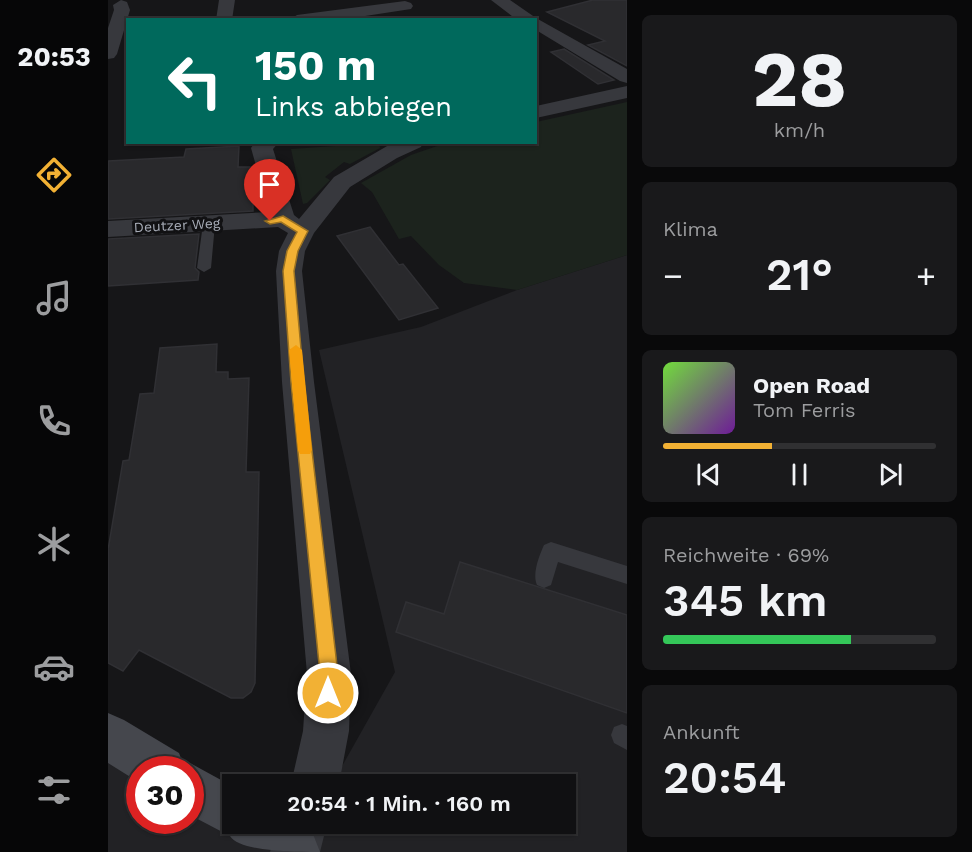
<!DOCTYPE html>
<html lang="de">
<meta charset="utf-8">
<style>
body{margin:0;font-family:"Work Sans",sans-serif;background:#19191b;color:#f1f3f6;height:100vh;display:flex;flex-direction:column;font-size:22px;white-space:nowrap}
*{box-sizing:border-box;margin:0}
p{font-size:20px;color:#9c9d9f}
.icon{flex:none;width:33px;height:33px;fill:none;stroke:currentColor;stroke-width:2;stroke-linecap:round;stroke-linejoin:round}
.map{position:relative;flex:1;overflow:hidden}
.details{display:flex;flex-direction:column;gap:15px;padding:15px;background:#09090a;width:345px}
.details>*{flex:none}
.hud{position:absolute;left:18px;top:18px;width:411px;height:126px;border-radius:0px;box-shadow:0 2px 4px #0004,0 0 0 2px #303032;background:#00695c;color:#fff;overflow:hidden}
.speed{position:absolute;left:18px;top:756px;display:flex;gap:12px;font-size:30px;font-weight:700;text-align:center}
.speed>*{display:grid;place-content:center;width:78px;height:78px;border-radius:50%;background:#101012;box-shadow:0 2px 4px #0004,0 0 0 2px #303032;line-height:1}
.speed .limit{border:9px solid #d22;background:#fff;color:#111}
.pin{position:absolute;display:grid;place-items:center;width:51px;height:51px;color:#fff;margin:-62px -26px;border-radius:50% 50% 50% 0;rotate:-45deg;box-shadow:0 0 6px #0007}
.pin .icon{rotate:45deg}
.me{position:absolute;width:66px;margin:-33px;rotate:0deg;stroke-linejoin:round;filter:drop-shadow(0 0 4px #0008)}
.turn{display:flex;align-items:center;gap:21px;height:126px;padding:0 30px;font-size:27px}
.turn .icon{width:78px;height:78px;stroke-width:2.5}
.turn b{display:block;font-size:42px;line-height:51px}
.big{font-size:45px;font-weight:600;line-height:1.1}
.details .card{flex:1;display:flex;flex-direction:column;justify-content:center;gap:9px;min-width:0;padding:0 21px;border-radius:9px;background:#19191b}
.details .dial{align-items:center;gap:0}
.dial b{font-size:78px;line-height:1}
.song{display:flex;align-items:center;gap:18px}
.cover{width:72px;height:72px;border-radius:9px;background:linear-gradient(135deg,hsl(100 70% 55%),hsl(280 70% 35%))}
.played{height:6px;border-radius:3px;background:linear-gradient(90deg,#f2b134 40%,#303032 40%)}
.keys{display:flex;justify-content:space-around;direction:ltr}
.heat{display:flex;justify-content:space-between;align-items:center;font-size:33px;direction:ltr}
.charge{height:9px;border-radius:4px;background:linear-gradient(90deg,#34c759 69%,#303032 0)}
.trip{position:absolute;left:114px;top:774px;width:354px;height:60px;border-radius:0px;background:#101012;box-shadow:0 2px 4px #0004,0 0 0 2px #303032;font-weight:600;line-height:60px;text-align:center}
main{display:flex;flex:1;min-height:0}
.tab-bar{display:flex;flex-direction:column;width:108px;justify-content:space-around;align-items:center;background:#060607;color:#9c9d9f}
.tab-bar .icon{width:42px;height:42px}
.tab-bar .current{color:#f2b134}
.tab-bar b{font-size:27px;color:#f1f3f6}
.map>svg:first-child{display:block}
</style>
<main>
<nav class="tab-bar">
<b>20:53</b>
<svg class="icon current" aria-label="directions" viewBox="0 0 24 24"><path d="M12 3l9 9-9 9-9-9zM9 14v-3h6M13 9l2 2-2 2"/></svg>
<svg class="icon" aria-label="music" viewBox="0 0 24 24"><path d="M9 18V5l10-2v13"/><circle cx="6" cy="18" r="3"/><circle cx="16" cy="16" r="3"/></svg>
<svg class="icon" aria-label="phone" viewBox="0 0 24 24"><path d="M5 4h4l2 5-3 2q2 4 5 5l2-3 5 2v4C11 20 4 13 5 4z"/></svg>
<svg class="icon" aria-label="climate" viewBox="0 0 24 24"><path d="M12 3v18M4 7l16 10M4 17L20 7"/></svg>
<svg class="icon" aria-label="car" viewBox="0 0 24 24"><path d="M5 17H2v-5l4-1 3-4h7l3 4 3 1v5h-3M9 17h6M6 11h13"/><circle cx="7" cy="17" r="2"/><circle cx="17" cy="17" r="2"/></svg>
<svg class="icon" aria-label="filters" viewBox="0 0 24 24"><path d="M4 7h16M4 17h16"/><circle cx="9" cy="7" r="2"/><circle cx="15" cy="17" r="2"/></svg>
</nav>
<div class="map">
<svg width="519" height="852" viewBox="0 0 519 852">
<rect width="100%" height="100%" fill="#161618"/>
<!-- built -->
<path fill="#222225" d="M519,255V852H0V736L32,770V820H82L83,787L124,813V824H141L186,851L202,824H458V784H224L287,672L211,350L313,327L409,290Z"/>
<!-- green -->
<path fill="#1c231d" d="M519,102V255L409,290L356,283L331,265L303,236L291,239L264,192L253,183L303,155L338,143L428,142V122Z
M271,143L272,148L242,164L236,162L217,177L222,180L199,203L195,204L183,149Z"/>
<!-- building -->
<path fill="#29292c" stroke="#303034" stroke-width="1.5" d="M485,0H519V66L480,45L497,41L439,12Z
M456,49L506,80L490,84L443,52Z
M131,146L130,167H142L143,176H145V211L0,219V161L76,157L78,149Z
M262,227L291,265L295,264L330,308L291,320L229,236Z
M91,234L87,268L91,272L90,280L0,286V239Z
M109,344L108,372H120V379L141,378L138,472H151L147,683L143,692L135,698H123L31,650L15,671L0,663V550L15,461L21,460L32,394L46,393L52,348Z
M352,562L519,615V713L288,632L298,602L336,614Z"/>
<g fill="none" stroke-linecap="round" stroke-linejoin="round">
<!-- lane -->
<path fill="#37383d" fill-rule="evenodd" d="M101,220L107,224L103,268L96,272L89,268L95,224Z
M443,542L519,566V584L450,562L443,585L436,588L429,585C424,574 431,556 436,545Z
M514,724L519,726V750L506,743L503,735L506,727Z"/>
<!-- street -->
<path fill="#37383d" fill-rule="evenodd" d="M13,0L19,2L22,10L9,54L6,58L0,59V28L6,10L5,5Z
M111,0H127L124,20H108Z
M383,0H402L428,18L519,69V83L512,81L428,30V20H409Z
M297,1L303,3L305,6L303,9L231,20H181L189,15Z
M519,86V98L428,118V106Z
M147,142H171L165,149L186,215L191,219L226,177L286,142H315L313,147L289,158L242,187L206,233L197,251L194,271L206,382L243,674L241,731L231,784H183L195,731L199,674L174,382L168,271L171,251L180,233L170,227L0,237V221L161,212L143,148Z
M170,824H219L212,852H162Z"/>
<!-- secondary -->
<path fill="#45474d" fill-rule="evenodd" d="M0,713L16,720L71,753L76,766L82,763L124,786V824H187L205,834L212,852C190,852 131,852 122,836L82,815V770H32V783L0,763Z"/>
</g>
<!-- route -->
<path fill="#f2b134" stroke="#9d7322" stroke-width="1.5" d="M175,216L200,231L190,251L186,271L196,382L230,674L227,700L220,702L214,700L211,693L212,674L183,382L175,271L179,251L189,232L173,222L162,224L157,221Z"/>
<!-- slow -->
<path fill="#f59e0b" d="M188,345L194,350L204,450L202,454H192L190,450L181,350Z"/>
<g text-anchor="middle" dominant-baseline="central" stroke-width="6" stroke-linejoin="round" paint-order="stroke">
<!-- far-street labels -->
<g font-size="14" fill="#a8adb8" stroke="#111113">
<text transform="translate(69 225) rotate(-3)">Deutzer Weg</text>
</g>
</g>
</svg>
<div class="speed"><div class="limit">30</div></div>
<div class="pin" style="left:162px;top:221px;background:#d93025"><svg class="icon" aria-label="arrive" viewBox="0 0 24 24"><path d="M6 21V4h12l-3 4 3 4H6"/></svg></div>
<svg class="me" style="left:220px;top:693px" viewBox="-20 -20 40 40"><circle r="17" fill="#f2b134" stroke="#fff" stroke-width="3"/><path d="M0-11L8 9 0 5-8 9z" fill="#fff"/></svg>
<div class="trip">20:54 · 1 Min. · 160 m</div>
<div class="hud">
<div class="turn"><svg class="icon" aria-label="left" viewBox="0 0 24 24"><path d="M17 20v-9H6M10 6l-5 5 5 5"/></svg><div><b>150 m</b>Links abbiegen</div></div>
</div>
</div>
<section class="details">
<div class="card dial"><b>28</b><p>km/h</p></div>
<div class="card"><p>Klima</p>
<div class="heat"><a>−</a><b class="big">21°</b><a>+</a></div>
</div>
<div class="card">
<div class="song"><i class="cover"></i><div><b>Open Road</b><p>Tom Ferris</p></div></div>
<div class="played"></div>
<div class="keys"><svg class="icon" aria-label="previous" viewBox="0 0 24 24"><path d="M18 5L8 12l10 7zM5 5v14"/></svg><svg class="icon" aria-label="pause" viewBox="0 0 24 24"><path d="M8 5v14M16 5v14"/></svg><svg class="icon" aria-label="next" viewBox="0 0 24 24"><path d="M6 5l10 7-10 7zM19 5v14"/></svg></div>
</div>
<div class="card"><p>Reichweite · 69%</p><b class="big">345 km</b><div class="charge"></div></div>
<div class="card"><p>Ankunft</p><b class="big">20:54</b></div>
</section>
</main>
